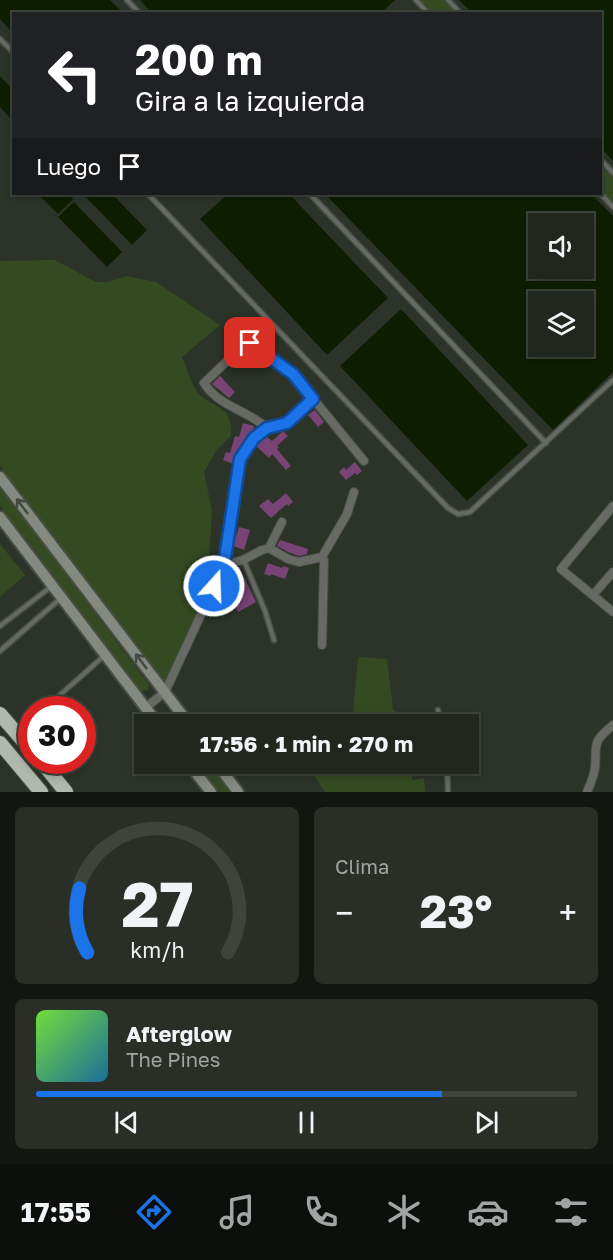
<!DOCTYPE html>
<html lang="es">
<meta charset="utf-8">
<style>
body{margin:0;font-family:"Golos Text",sans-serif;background:#292e27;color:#f1f3f6;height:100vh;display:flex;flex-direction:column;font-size:22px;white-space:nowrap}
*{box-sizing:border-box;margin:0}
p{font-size:20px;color:#a2a5a4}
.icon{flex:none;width:33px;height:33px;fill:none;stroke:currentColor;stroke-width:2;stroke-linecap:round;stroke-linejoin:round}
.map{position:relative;height:792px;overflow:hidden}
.sheet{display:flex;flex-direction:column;gap:15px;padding:15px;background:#121510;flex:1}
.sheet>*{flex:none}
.banner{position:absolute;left:12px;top:12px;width:590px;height:183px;border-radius:0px;box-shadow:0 3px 9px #0003,0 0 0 2px #3e433c;background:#202124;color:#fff;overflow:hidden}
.controls{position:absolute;left:528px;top:213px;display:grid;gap:12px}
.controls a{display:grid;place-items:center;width:66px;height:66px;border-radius:0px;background:#21261e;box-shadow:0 3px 9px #0003,0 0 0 2px #3e433c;font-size:30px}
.speed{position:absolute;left:18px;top:696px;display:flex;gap:12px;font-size:30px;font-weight:700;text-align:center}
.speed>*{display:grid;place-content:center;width:78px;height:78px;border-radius:50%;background:#21261e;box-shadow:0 3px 9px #0003,0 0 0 2px #3e433c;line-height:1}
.speed .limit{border:9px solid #d22;background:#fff;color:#111}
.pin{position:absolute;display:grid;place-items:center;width:51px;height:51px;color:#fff;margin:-26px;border-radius:12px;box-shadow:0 3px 9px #0006}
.me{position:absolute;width:66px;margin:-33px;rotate:20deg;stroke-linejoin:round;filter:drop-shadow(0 0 4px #0008)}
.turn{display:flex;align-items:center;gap:21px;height:126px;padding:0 24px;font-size:27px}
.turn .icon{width:78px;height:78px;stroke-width:2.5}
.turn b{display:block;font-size:42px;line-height:51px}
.then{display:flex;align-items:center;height:57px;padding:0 24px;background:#0003;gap:12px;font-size:22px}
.big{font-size:45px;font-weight:700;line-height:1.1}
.sheet .card{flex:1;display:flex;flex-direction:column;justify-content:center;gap:9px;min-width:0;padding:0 21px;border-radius:9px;background:#292e27}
.sheet .dial{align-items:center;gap:0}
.dial svg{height:156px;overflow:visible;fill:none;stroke:#3e433c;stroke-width:7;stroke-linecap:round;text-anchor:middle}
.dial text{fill:#f1f3f6;stroke:none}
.song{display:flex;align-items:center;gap:18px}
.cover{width:72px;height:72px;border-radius:9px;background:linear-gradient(135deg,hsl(100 70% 55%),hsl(200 70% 35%))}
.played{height:6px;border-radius:3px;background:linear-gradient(90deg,#1a73e8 75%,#3e433c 75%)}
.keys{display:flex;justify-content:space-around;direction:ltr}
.heat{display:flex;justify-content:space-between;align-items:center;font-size:33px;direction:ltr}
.sheet .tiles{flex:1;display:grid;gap:15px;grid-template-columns:1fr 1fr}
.card:last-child{grid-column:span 2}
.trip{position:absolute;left:134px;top:714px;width:345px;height:60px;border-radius:0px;background:#21261e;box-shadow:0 3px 9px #0003,0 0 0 2px #3e433c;font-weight:700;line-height:60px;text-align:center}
.menu{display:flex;height:96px;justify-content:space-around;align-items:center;background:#0d0f0c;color:#a2a5a4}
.menu .icon{width:42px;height:42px}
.menu .current{color:#1a73e8}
.menu b{font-size:27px;color:#f1f3f6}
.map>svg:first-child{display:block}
</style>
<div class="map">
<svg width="613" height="792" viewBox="0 0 613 792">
<rect width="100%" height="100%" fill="#2c3328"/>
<!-- green -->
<path fill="#344b22" d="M418,0H445L457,13H431Z
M600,164L613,178V203L600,189Z
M55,260L96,282H107L127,276L156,282L220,325L182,357C186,366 193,390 200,395C218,411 232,405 231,436L218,448L204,472L212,511L209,557L217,575L170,679L164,684L158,682L0,466V261Z
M0,487L149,685L148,690L141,691L0,506Z
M0,544L25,575L0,597Z
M358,657L387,659L393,709L404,717L405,724H327L337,714L353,713Z
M197,764H209L231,792H219Z
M306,764H408L413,780L424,778L425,792H325Z"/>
<!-- water -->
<path fill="#0d1e00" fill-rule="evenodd" d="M0,0H110L123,13L14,14L13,33L0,19Z
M140,0H395L381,13L153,14Z
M459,0H613V161L600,147V14L472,13Z
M0,76L13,90V121L0,107Z
M38,194H68L73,199L58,214Z
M83,194H112L147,230L132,245Z
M228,194H289L388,298L327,355L200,219Z
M325,194H591L613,216V372L553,430ZM538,224H584V268H538ZM538,302H584V346H538Z
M74,202L122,252L107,267L58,217Z
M401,309L528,445L467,501L340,366Z"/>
<!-- building -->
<path fill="#784475" d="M220,376L235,392L229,398L212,384Z
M315,410L324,422L318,427L308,415Z
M243,423L254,426L253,431L248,434L240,447L233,464L223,460L226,452L230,453L235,436L239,437Z
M283,431L288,436L277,446L279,447L277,449L291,466L286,470L272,454L269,458L256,446L266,436L272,441Z
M355,462L362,471L357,475L355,473L346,480L339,472L344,467L346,470Z
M286,493L293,502L288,506L287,504L271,518L259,506L268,499L273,504Z
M239,527L250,530L244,550L233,546Z
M280,540L308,549L307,554L299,556L288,552L277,546Z
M268,563L282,568L283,566L289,568L285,579L271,574L270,576L264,574Z
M239,567L256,602L238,612L223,581L230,570Z"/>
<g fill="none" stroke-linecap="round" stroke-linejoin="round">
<!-- lane casing -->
<g stroke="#484e44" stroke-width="7">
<path id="lane" d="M127,0L140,14
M416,0L429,14
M448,0L461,14
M0,39L14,53
M600,159L613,173
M600,193L613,207
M148,194L448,508L458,514L470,512L613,380
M310,194L546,443
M244,561L265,611L274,640
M0,626L52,586
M0,651L61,598
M43,710L105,655
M438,710L441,724
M27,723L32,720
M447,764L448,792"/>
</g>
<!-- street casing -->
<g stroke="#484e44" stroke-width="10">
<path id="street" d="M267,428C247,410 218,406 204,383L247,342L293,374L364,461
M613,506L561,569L613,612
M269,548L282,522
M224,565L243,560L262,550L269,548L288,559L299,562L322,557
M593,595L613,572
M322,645L324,560L322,557L347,514L354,492
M145,708L165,692L224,565L240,459L253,438L267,428L287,423L313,399
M587,792C590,785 594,776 595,768C597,744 591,743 613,725"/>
</g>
<!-- secondary casing -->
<g stroke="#484e44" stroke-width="14">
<path id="secondary" d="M0,477L189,724
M0,517L158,724
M189,764L211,792
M217,764L238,792"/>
</g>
<!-- highway casing -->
<g stroke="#484e44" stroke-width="16">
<path id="highway" d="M0,714L32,751
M0,743L41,792
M40,760L66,792"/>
</g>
<!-- lane -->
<use href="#lane" stroke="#676a64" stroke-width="4"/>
<!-- street -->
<use href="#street" stroke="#676a64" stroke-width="8"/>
<!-- secondary -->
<use href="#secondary" stroke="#858a81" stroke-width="10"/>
<!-- highway -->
<use href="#highway" stroke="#b0b9ab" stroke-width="14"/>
</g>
<!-- one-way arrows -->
<defs><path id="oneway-shaft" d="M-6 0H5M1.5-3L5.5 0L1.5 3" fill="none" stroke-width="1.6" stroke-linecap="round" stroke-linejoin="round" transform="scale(1.5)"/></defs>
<g stroke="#42493e">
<use href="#oneway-shaft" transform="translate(22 506) rotate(-127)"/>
<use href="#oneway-shaft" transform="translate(141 661) rotate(-127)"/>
</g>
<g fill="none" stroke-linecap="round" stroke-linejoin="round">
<!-- route casing -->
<g stroke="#114b97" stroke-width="15">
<path id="route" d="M214,586L224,565L240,459L254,438L267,428L287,423L313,399L293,374L250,343"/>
</g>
<!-- route -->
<use href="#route" stroke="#1a73e8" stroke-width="10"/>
</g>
</svg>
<div class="controls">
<a><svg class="icon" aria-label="sound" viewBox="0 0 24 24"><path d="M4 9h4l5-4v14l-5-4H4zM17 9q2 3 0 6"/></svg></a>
<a><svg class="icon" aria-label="layers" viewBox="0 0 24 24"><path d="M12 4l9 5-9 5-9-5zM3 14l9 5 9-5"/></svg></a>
</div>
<div class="speed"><div class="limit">30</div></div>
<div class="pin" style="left:250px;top:343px;background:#d93025"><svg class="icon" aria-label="arrive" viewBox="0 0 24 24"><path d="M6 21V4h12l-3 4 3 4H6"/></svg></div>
<svg class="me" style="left:214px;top:586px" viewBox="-20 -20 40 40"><circle r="17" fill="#1a73e8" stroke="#fff" stroke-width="3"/><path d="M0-11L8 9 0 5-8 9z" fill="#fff"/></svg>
<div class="trip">17:56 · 1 min · 270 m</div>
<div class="banner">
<div class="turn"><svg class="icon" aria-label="left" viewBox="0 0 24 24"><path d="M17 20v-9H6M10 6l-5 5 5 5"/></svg><div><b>200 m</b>Gira a la izquierda</div></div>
<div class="then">Luego<svg class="icon" aria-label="arrive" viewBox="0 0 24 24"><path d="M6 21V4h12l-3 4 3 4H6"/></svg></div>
</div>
</div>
<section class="sheet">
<div class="tiles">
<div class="card dial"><svg viewBox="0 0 100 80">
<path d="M14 69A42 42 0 1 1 86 69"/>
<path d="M14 69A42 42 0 0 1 10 36" stroke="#1a73e8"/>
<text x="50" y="56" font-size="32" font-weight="700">27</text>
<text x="50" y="72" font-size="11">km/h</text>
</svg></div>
<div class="card"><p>Clima</p>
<div class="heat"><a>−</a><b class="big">23°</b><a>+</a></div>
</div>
<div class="card">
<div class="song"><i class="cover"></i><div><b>Afterglow</b><p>The Pines</p></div></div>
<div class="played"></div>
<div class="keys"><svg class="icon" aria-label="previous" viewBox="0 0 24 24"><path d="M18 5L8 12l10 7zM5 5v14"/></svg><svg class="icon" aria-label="pause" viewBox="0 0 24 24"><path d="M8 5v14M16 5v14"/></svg><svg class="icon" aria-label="next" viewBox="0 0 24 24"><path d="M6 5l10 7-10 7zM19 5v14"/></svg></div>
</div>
</div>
</section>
<nav class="menu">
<b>17:55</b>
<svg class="icon current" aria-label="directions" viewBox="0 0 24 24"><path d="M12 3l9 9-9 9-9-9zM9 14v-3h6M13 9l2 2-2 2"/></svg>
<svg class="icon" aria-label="music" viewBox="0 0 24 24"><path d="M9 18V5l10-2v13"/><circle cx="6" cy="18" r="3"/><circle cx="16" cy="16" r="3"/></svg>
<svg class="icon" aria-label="phone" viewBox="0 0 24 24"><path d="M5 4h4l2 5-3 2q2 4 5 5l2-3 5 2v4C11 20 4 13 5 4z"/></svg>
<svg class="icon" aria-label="climate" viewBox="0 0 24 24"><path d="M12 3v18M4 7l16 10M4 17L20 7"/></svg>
<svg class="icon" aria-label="car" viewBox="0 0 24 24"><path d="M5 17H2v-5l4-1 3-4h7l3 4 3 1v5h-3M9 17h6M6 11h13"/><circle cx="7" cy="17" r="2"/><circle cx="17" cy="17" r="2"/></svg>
<svg class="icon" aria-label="filters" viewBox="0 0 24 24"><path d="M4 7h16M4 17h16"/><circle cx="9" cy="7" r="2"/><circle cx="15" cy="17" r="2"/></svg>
</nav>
